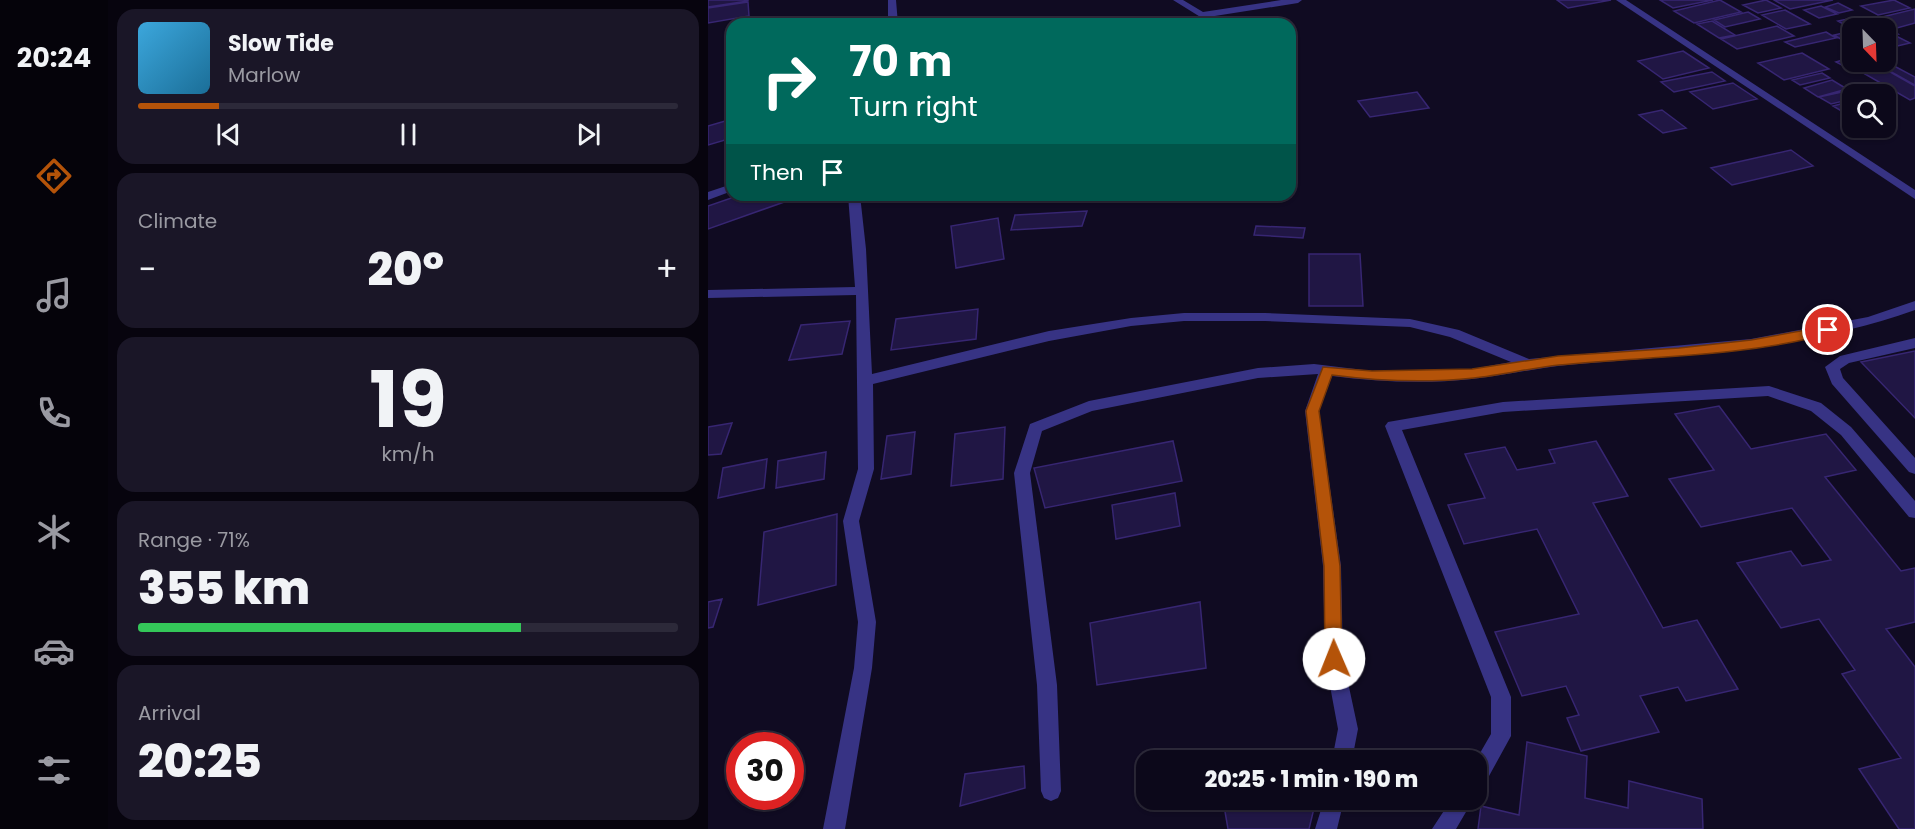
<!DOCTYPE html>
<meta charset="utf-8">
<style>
body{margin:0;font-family:Poppins,sans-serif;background:#1a1627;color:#f1f3f6;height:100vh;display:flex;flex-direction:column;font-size:22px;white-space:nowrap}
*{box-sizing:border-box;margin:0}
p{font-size:20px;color:#9a9aa2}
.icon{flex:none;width:33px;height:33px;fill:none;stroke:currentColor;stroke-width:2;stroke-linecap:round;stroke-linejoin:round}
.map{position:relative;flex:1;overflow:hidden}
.sheet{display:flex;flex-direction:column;gap:9px;padding:9px;background:#07040e;width:600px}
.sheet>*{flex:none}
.banner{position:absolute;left:18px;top:18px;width:570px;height:183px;border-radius:18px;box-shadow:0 2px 4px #0004,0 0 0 2px #2c2939;background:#00695c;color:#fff;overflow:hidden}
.needle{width:39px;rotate:157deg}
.fabs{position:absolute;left:1134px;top:18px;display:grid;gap:12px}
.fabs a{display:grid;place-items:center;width:54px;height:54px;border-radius:12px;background:#0c081a;box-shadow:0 2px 4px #0004,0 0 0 2px #2c2939;font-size:30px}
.speed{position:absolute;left:18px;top:732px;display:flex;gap:12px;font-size:30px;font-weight:700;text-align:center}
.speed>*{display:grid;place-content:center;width:78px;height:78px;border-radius:50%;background:#0c081a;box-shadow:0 2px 4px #0004,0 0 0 2px #2c2939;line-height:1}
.speed .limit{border:9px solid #d22;background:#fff;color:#111}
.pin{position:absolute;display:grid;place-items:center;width:51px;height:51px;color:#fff;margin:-26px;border:3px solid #fff;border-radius:50%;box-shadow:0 2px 6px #0007}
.me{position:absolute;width:66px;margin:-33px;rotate:359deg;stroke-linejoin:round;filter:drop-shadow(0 0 4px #0008)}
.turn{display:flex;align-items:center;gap:21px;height:126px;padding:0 24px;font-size:27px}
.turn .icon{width:78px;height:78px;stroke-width:2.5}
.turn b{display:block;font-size:42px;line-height:51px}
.then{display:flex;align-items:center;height:57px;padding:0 24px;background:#0003;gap:12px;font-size:22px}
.big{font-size:45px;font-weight:800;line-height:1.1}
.sheet .tile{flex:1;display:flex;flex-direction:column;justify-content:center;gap:9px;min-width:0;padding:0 21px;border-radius:18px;background:#1a1627}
.sheet .dial{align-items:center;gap:0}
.dial b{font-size:78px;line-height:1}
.song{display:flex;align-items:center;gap:18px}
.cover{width:72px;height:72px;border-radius:9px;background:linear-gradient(135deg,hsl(200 70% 55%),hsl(200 70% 35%))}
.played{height:6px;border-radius:3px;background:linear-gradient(90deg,#b45309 15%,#2c2939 15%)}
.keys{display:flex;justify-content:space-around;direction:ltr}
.heat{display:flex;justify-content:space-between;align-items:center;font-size:33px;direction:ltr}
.charge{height:9px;border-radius:4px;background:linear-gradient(90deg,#34c759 71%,#2c2939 0)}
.trip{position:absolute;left:428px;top:750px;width:351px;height:60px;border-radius:18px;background:#0c081a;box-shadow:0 2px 4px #0004,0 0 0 2px #2c2939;font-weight:800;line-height:60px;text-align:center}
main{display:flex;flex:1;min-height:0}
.tab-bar{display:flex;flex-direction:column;width:108px;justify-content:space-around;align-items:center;background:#05030a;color:#9a9aa2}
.tab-bar .icon{width:42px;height:42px}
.tab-bar .current{color:#b45309}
.tab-bar b{font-size:27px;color:#f1f3f6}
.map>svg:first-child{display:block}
</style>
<main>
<nav class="tab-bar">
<b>20:24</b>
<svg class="icon current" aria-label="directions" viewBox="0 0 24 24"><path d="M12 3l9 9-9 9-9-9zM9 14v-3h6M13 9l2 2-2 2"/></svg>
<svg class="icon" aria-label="music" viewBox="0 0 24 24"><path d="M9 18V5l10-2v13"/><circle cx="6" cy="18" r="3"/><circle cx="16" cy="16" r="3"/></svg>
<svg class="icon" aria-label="phone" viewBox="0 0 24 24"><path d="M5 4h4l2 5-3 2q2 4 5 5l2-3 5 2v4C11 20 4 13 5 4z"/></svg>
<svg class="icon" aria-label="climate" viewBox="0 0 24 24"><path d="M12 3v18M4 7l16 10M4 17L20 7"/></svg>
<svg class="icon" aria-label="car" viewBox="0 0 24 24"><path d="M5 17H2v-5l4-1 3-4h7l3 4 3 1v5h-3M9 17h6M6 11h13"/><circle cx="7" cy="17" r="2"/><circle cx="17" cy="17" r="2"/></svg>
<svg class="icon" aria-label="filters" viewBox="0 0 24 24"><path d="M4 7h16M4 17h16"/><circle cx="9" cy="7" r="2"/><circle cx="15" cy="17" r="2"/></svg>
</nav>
<section class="sheet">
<div class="tile">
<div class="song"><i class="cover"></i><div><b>Slow Tide</b><p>Marlow</p></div></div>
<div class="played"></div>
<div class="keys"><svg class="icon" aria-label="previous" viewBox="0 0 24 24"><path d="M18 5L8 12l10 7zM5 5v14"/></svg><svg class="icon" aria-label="pause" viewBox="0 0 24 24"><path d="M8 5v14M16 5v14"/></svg><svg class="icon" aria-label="next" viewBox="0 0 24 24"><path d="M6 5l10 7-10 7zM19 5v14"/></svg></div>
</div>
<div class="tile"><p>Climate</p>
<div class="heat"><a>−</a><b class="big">20°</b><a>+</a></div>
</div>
<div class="tile dial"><b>19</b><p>km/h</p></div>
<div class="tile"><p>Range · 71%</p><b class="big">355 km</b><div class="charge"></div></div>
<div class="tile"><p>Arrival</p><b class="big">20:25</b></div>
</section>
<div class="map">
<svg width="1207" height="829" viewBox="0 0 1207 829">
<rect width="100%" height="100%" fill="#100b22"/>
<!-- building -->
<path fill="#201644" stroke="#372672" stroke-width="1.5" d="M0,0H40V1L0,7Z
M849,0H903L860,8Z
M952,0H1005L965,8Z
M1012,0L1033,12L986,23L966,11Z
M1058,0L1073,8L1050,13L1035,5Z
M1066,0H1125L1082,9Z
M1186,0L1202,8L1170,15L1153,6Z
M40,2L41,16L0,23V8Z
M1130,3L1144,10L1131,13L1117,7Z
M1113,6L1129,14L1111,18L1096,10Z
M1207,9V23L1189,28L1170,18Z
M1077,10L1102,24L1078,29L1054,15Z
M1040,12L1052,19L1017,27L1006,20Z
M1144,18L1158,26L1144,29L1130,21Z
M1004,21L1027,35L1011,38L989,24Z
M1174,25L1190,34L1178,36V28H1156Z
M1069,26L1086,36L1029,49L1013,39Z
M1144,31V43L1141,44L1126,35Z
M1118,32L1128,38L1087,47L1077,42Z
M1188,36L1202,43L1181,48L1178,46V38Z
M975,51L1001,68L955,79L930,61Z
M1094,53L1121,69L1076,80L1050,63Z
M1144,57V62H1165L1174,66L1149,73L1128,62Z
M1188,67L1207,77V85L1178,69Z
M1177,69L1207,86V98L1202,100L1157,74Z
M1004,72L1017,81L966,92L953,82Z
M1114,73L1122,78L1092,85L1084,80Z
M1124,80L1139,89L1110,97L1096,88Z
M1025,83L1049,99L1005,109L982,92Z
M709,92L721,108L662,117L650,101Z
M1134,92L1144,99L1123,104L1111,97Z
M1144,101V116H1142L1125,106Z
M954,110L978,128L955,133L931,115Z
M24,119V138L0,145V126Z
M1083,150L1105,166L1024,185L1003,168Z
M32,195H96L0,229V206Z
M379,211L374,226L303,230L307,215Z
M290,218L296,259L248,268L243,226Z
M548,226L597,228L595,238L546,235Z
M601,254H652L655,306H601Z
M270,309L268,339L183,350L188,319Z
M142,321L134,354L81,360L93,325Z
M1207,351V418L1153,362Z
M1011,406L1043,449L1118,434L1148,470L1117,477L1193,571L1207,568V622L1178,629L1207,667V829H1191L1151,769L1193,758L1134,674L1147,670L1111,619L1073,628L1029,563L1083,551L1094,566L1123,560L1084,508L993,527L961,479L1006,470L967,414Z
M24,423L13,454L0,455V427Z
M297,427L295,479L243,486L247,434Z
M207,432L203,474L173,479L179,436Z
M465,441L474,481L337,508L326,468Z
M888,441L920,496L885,503L955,628L989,620L1030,689L978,701L970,687L932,696L951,732L873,751L859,718L871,715L858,686L814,696L787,632L871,614L829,529L756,544L740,505L777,498L757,454L797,447L809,470L847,463L841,450Z
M118,452L116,479L68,488L70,461Z
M59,459L56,488L10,498L15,468Z
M467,493L472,526L408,539L404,505Z
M129,514L128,585L50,605L56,532Z
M14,599L5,627L0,628V602Z
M492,602L498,668L389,685L382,623Z
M819,742L879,756L877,798L920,808L921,781L994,799L995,829H770L773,806L811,815Z
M316,766L317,788L252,806L257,774Z
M515,800H608L601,829H520Z"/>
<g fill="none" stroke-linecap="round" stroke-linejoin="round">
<!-- minor -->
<path fill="#373384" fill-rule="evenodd" d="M180,0H188L190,24H180Z
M465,0H475L495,12L573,0H594L590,3L494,18Z
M908,0H918L1207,190V199Z
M24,184V191L0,200V192Z
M140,195H152L158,249L164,374L341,331L423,318L476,313H557L702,319L751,330L821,359L1043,339L1160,317L1207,301V310C1096,350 975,355 859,365C827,368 796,376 764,379C718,384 670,382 624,376L611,411L633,566L635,659L650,729L644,760H624L630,729L617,659L615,566L597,411L610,374L550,378L384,411L334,431L322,473L349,685L353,791L350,798L343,801L336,798L333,791L329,685L306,473L322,424L381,401L550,368L606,364L664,371L764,369L803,362L742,337L702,327L557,321H476L423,326L341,341L165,384L166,469L151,521L168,622L164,668L137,829H115L146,668L150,622L135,521L150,469L148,295L0,298V290L147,287Z
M1207,338V348L1141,363L1132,369L1135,378L1207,458V474L1201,472L1124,384L1117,367L1132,356Z
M1061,386L1113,403L1143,427L1207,501V518L1201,517L1133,435L1103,411L1060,396L795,412L694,430L803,697V736L775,787L768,790V760L783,734V697L677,426L680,422L795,402Z
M616,800H636L629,829H607Z
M743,800H765L748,829H724Z"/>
</g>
<!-- route -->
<path fill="#b45309" stroke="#753606" stroke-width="1.5" d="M1120,326L1126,330L1124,333C1036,357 942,356 851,365C823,368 794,375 766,378C719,383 670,381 624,375L611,411L632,566L634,659L632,664L626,666L620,664L617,659L616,566L598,411L615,367L664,371L764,369L850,356L971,348L1043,340Z"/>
</svg>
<div class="fabs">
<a><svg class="needle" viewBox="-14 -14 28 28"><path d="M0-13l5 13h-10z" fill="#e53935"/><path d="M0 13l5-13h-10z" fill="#9a9aa2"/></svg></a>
<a><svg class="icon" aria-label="search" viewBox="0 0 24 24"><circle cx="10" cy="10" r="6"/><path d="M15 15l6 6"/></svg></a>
</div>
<div class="speed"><div class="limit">30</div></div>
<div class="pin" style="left:1120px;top:330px;background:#d93025"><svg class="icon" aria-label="arrive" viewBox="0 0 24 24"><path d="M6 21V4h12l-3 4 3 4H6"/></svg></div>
<svg class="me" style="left:626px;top:659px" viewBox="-20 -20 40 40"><circle r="19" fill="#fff"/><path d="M0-13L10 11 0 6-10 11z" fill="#b45309"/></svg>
<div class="trip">20:25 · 1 min · 190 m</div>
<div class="banner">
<div class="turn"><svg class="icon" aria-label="right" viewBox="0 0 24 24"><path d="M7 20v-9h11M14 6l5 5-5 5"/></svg><div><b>70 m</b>Turn right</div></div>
<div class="then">Then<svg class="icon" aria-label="arrive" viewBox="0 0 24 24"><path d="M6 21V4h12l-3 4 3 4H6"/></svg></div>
</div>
</div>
</main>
